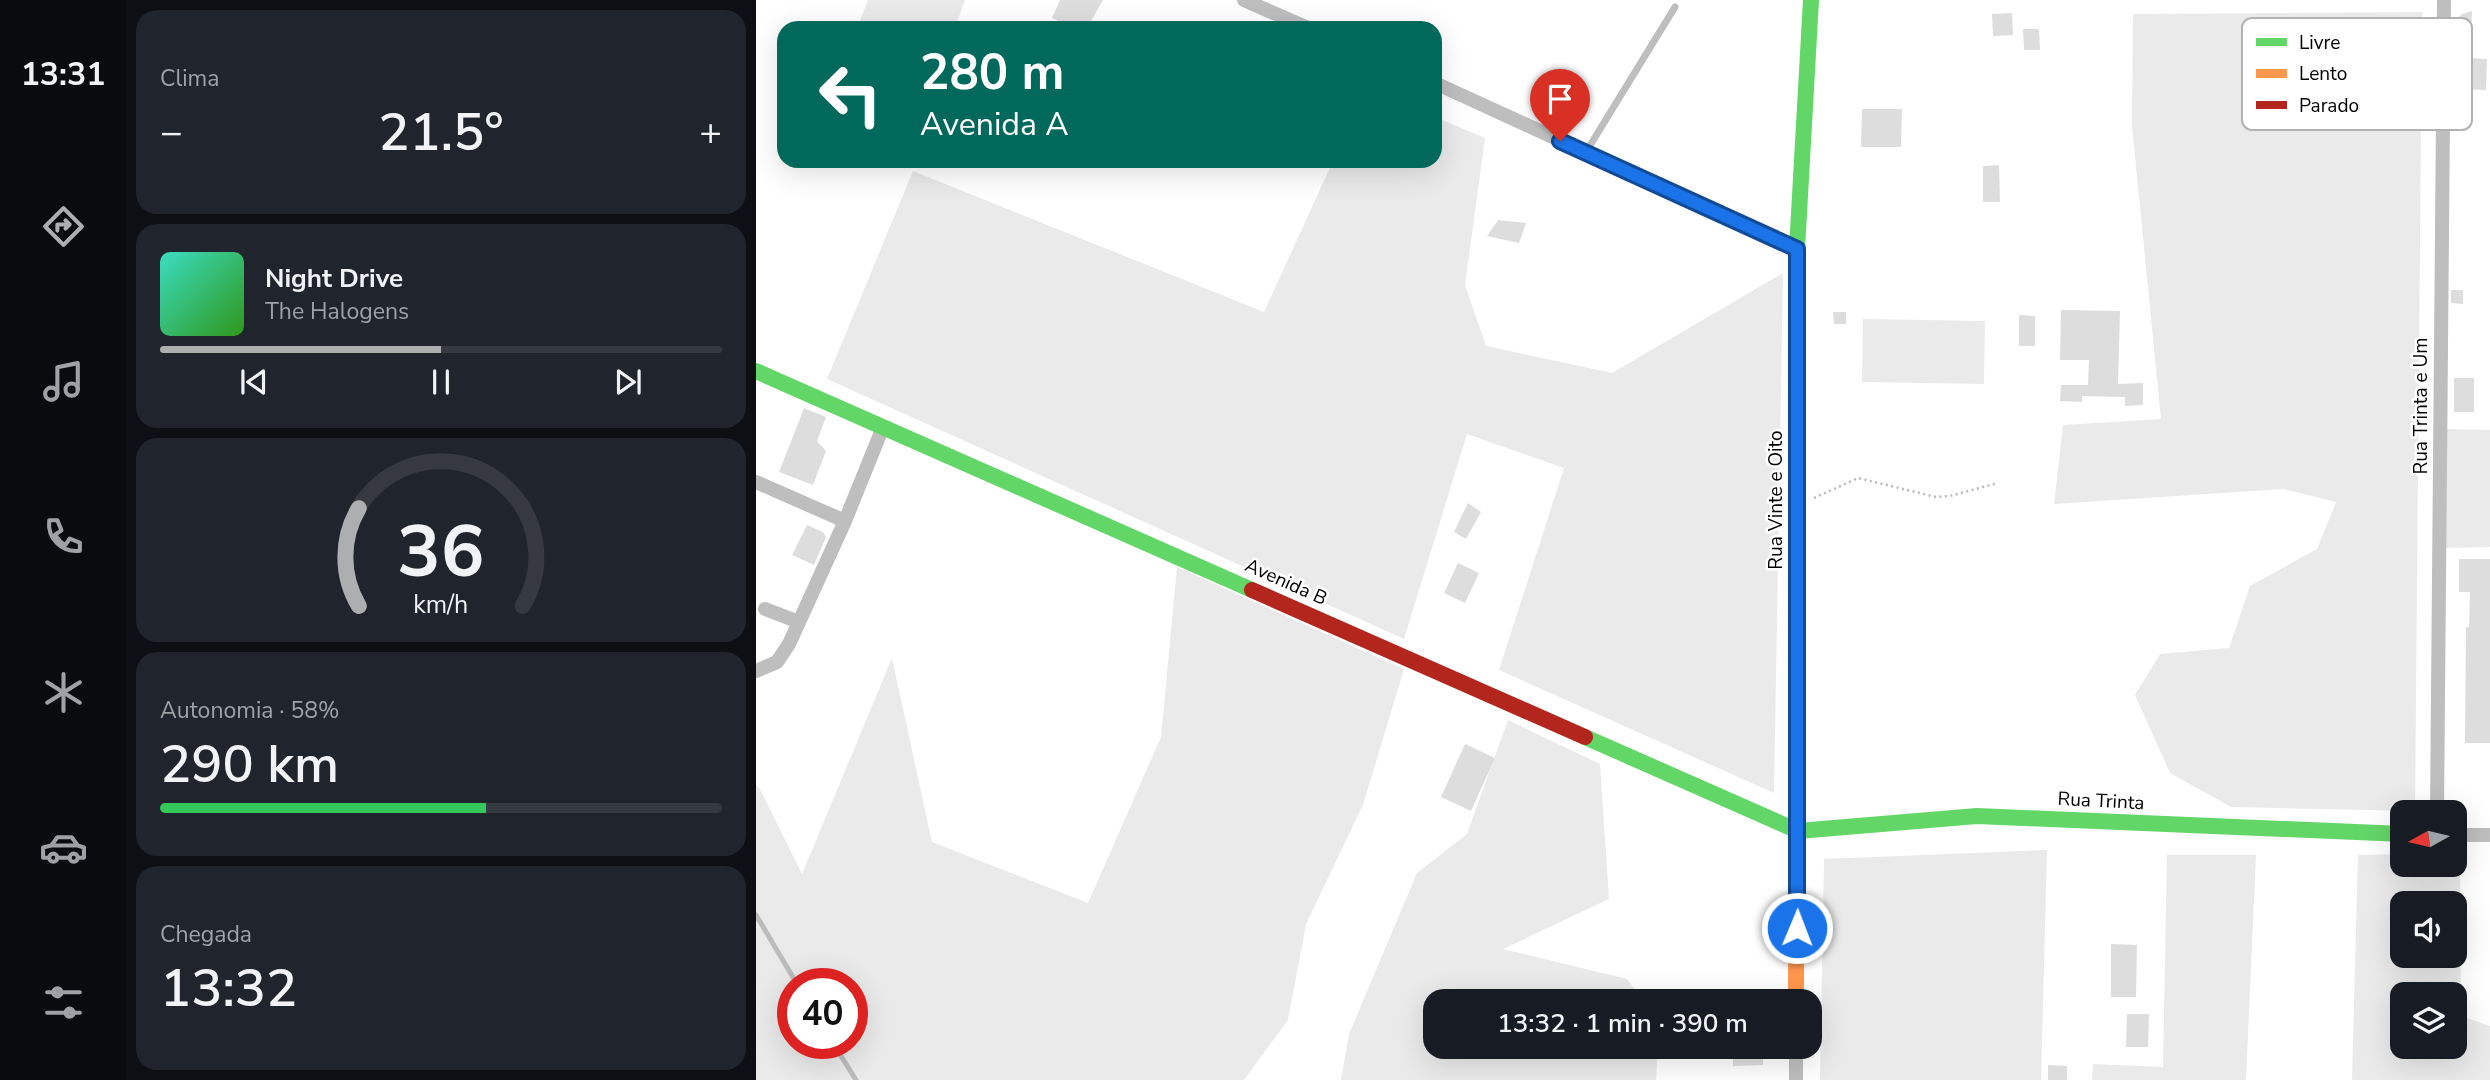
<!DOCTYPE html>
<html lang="pt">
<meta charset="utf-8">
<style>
body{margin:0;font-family:"Nunito Sans",sans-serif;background:#20242c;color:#f1f3f6;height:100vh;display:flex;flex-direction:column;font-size:26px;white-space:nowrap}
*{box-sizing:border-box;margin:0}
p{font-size:23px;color:#9ea1a6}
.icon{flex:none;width:38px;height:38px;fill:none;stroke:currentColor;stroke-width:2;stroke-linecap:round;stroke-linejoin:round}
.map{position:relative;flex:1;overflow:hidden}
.details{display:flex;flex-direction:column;gap:10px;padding:10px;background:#0d0f14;width:630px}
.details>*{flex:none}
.hud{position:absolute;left:21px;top:21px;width:665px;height:147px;border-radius:21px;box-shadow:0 7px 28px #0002;background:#00695c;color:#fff;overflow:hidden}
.needle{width:46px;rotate:262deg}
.controls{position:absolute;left:1634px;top:800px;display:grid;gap:14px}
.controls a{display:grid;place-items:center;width:77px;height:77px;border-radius:14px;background:#171b24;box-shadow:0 7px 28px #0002;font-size:35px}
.speed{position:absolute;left:21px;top:968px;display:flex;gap:14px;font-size:35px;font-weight:700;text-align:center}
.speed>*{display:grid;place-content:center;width:91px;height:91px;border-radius:50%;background:#171b24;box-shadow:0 7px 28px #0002;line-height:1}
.speed .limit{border:10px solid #d22;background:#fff;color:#111}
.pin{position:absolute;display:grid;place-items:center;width:60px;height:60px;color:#fff;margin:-72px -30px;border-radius:50% 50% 50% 0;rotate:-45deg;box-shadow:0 0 7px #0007}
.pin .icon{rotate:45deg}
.me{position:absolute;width:77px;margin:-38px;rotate:1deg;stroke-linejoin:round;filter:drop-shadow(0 0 5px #0008)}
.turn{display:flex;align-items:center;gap:24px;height:147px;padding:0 28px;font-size:32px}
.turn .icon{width:91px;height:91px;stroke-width:2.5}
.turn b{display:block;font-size:49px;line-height:60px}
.big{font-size:52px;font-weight:600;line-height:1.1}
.details .tile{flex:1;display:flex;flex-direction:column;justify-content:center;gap:10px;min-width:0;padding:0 24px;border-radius:21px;background:#20242c}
.details .dial{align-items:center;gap:0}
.dial svg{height:182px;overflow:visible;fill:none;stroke:#363941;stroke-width:7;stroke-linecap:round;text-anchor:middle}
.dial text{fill:#f1f3f6;stroke:none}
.song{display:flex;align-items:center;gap:21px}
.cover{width:84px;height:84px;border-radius:10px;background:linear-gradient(135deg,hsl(170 70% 55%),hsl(110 70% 35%))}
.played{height:7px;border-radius:4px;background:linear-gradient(90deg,#adaeaf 50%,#363941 50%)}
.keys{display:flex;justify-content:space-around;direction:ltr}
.heat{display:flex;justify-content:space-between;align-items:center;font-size:38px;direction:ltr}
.charge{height:10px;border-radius:5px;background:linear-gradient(90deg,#34c759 58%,#363941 0)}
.trip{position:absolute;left:667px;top:989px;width:399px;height:70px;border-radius:21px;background:#171b24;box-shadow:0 7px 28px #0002;font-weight:600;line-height:70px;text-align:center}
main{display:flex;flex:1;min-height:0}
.dock{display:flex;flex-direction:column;width:126px;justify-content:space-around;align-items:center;background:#090b0e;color:#9ea1a6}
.dock .icon{width:49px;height:49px}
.dock .current{color:#adaeaf}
.dock b{font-size:32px;color:#f1f3f6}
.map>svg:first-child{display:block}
</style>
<main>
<nav class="dock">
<b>13:31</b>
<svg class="icon current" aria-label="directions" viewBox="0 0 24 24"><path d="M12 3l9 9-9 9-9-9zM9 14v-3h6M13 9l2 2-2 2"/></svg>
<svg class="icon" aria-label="music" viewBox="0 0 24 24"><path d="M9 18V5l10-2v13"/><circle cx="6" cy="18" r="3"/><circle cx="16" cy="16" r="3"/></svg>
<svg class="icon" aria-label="phone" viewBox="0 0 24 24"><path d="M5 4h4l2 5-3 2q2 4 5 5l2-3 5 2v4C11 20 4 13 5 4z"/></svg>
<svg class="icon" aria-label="climate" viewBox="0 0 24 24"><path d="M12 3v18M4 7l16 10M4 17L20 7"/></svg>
<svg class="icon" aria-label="car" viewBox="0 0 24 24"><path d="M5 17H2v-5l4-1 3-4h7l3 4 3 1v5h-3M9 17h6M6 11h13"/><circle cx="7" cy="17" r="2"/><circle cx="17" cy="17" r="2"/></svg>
<svg class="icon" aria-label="filters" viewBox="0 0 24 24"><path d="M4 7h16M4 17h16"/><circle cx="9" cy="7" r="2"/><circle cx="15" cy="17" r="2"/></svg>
</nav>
<section class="details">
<div class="tile"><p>Clima</p>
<div class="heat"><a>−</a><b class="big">21.5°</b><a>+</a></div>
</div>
<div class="tile">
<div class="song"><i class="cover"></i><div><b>Night Drive</b><p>The Halogens</p></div></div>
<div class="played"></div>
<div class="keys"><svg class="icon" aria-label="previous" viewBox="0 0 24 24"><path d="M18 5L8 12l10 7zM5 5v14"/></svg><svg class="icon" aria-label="pause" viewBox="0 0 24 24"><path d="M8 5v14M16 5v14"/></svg><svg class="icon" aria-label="next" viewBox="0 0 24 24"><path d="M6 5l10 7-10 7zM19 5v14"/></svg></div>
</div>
<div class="tile dial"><svg viewBox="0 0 100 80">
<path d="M14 69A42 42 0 1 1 86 69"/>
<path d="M14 69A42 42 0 0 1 14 26" stroke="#adaeaf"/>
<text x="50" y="56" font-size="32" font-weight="700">36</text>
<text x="50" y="72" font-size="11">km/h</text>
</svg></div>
<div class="tile"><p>Autonomia · 58%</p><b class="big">290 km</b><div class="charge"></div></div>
<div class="tile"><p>Chegada</p><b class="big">13:32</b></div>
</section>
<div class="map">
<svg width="1734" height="1080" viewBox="0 0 1734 1080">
<rect width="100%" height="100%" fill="#fff"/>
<!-- green -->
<path fill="#eaeaea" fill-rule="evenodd" d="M112,0H209L199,28H101Z
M1666,12L1659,811L1475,807L1414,773L1379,695L1404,654L1473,648L1494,586L1561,549L1580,502L1527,489L1298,504L1307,425L1405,419L1376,126L1377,14Z
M679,117L729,138L709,285L730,346L856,373L1027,273L1018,793L743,670L808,468L711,434L648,639L71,379L157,171L508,312L577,161H679Z
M1107,319L1229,321L1228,384L1106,382Z
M1690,429L1734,430V547L1690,548Z
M421,567L648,669L607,805L550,924L532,1020L488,1080H0V785L4,789L46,874L136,658L176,842L332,903L405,737ZM37,984H96V1043H37Z
M752,720L844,764L853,899L747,949L871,979L888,1001H679V1046L902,1047L900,1080H585L593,1034L661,873L711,834Z
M1291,850L1285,1080H1064L1068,859Z
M1647,854V864H1699V854H1704L1705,1016L1734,1026V1080H1596L1602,855ZM1647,903H1699V956H1647ZM1647,994H1699V1046H1647Z
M1411,855H1500L1490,1080H1336L1337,1064L1407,1067Z"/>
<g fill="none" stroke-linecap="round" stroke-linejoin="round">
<!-- stream -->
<path stroke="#bcbcbc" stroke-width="5" d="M0,915L41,984
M77,1043L100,1080"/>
</g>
<!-- building -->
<path fill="#ddd" d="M304,0H347L331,28H318L296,18Z
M1716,11L1714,58L1731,59L1730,90L1701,89L1697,82V23L1706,14Z
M1256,13L1257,35L1237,36L1236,14Z
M1267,29H1283L1284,50H1268Z
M1106,109H1146L1145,147H1105Z
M1243,165L1244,202H1227V166Z
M742,220L770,223L763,243L731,236Z
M1695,290H1707V304L1695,303Z
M1305,310L1364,311L1362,384L1387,383V405L1369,406V397L1326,396V389V402L1304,401L1305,385H1332L1333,360H1304Z
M1077,312H1090V324H1078Z
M1263,315L1279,316V346H1263Z
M1698,378H1718V412H1698Z
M48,408L70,417L61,441L70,451L57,485L23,472Z
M712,503L725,512L710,539L698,532Z
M51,525L67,532L70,537L58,565L36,555Z
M1703,559H1734V743H1709L1710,627H1713L1714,592H1703Z
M702,563L723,573L709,603L688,593Z
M709,744L739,758L715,811L685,797Z
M1355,944L1381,945L1380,997H1355Z
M1371,1014H1393L1392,1047H1370Z
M1007,1052V1065L977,1066V1053Z
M1292,1065L1311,1066V1080H1292Z"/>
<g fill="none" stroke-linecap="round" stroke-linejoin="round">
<!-- path -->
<path stroke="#b8b8b8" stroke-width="2.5" stroke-dasharray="2 3.5" stroke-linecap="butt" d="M1058,498L1102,478L1180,497L1194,496L1242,483"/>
<!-- lane -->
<path stroke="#bebebe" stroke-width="7" d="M830,152L919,7"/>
<!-- street -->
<path stroke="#bebebe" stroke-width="14" d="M488,0L552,28
M679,83L1041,249
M0,482L89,521
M9,609L43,622
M0,671L21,662L33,644L89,521L127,427
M1681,812L1688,0
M1699,835H1734
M1040,1080V1046"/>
<!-- fast -->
<path stroke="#63d668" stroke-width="16" d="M0,371L496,590
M1041,517V249L1055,0
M829,737L1042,831L1221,816L1647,834"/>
<!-- slow -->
<path stroke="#ff974d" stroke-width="16" d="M1040,1001L1041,517"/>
<!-- jam -->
<path stroke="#b3261e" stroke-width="16" d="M496,590L829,737"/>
</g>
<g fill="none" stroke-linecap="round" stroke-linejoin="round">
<!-- route casing -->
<g stroke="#114b97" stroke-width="18">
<path id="route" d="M804,141L1041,249V928"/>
</g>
<!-- route -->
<use href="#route" stroke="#1a73e8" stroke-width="12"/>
</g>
<g text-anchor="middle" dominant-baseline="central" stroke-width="5" stroke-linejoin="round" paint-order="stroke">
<!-- street labels -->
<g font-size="19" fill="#000" stroke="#fff">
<text transform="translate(1665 406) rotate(-90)">Rua Trinta e Um</text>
<text transform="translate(1020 500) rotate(-90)">Rua Vinte e Oito</text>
<text transform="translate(530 582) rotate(24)">Avenida B</text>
<text transform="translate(1345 801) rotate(3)">Rua Trinta</text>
</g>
</g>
<!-- legend -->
<rect x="1486" y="18" width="230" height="112" rx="10" fill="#fff" stroke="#b2b2b2" stroke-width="2"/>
<rect x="1500" y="38" width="31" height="8" fill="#63d668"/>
<rect x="1500" y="69" width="31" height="9" fill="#ff974d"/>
<rect x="1500" y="101" width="31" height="8" fill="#b3261e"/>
<g font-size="19" fill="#000">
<text x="1543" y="49">Livre</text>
<text x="1543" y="80">Lento</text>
<text x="1543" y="112">Parado</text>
</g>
</svg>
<div class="controls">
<a><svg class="needle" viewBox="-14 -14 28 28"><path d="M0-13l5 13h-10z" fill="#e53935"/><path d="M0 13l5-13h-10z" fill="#9ea1a6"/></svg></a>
<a><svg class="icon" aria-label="sound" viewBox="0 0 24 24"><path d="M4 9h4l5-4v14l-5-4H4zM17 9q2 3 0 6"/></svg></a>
<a><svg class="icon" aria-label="layers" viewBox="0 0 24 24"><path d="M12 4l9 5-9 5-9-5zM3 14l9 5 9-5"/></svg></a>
</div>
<div class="speed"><div class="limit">40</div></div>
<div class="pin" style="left:804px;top:141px;background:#d93025"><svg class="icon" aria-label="arrive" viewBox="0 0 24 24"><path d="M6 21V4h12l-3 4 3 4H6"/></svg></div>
<svg class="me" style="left:1041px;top:928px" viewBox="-20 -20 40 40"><circle r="17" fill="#1a73e8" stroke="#fff" stroke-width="3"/><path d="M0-11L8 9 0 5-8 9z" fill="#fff"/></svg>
<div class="trip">13:32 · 1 min · 390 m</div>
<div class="hud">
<div class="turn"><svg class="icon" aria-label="left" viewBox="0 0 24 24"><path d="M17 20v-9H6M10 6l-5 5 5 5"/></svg><div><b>280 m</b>Avenida A</div></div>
</div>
</div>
</main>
